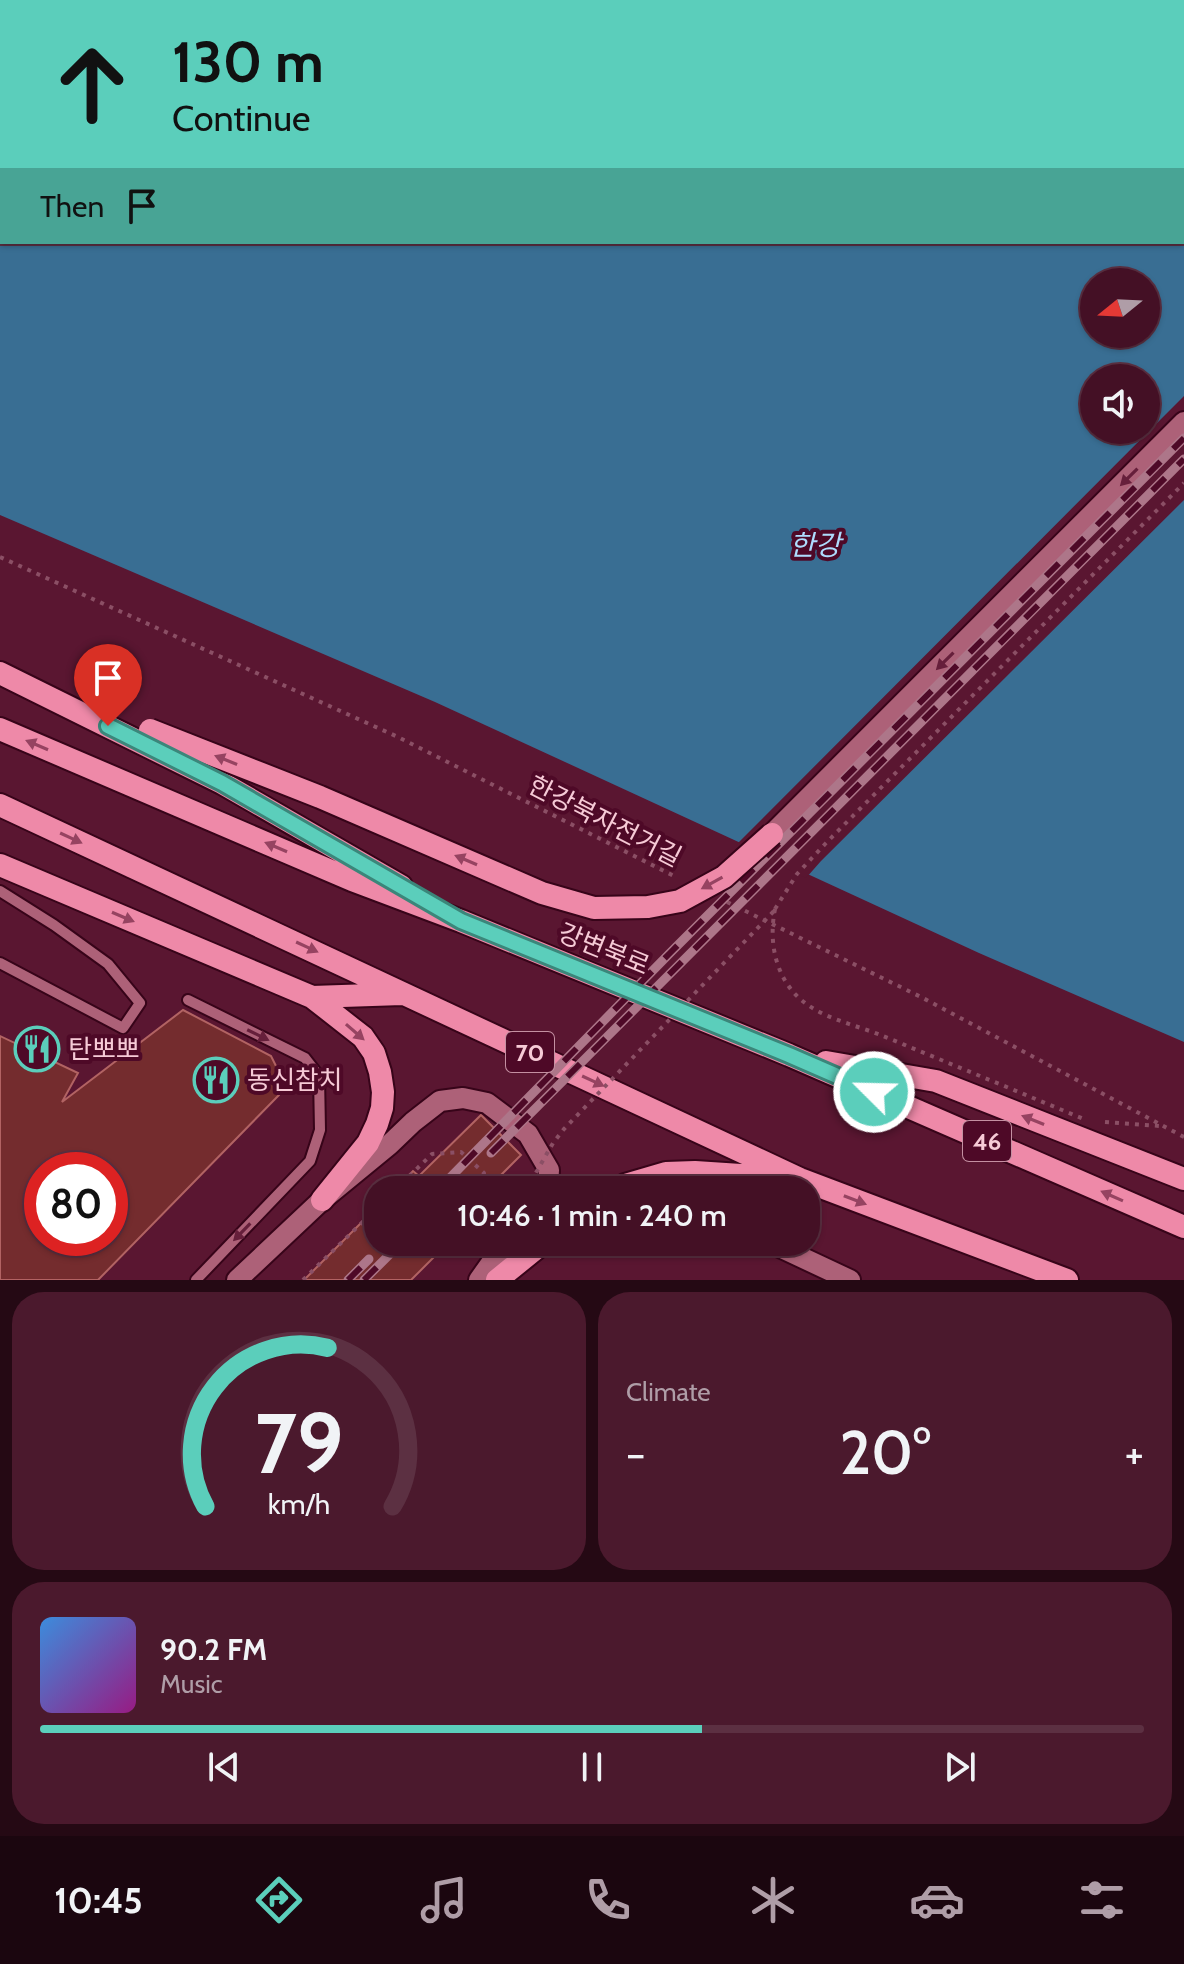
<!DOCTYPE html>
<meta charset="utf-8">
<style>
body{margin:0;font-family:Cabin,"Noto Sans KR",sans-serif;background:#4b192d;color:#f1f3f6;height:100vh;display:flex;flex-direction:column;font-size:30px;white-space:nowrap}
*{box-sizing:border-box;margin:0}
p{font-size:26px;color:#af9da7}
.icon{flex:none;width:44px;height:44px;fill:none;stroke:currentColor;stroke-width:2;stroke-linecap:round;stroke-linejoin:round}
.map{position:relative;height:1280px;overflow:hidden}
.drawer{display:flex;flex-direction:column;gap:12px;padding:12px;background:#250914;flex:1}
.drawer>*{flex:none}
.guide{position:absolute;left:0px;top:0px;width:1184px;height:244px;box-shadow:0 2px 6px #0004,0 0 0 2px #5c3042;background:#5bcebb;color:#111;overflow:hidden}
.needle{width:52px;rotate:252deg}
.buttons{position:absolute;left:1080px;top:268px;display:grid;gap:16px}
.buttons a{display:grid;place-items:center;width:80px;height:80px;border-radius:50%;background:#441025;box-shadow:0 2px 6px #0004,0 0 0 2px #5c3042;font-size:40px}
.speed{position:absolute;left:24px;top:1152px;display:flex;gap:16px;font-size:40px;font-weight:700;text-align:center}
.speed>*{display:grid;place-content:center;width:104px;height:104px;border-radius:50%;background:#441025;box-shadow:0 2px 6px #0004,0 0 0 2px #5c3042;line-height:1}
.speed .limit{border:12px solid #d22;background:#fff;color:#111}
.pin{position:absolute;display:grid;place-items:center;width:68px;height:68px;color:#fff;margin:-82px -34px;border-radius:50% 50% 50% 0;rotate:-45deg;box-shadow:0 0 8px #0007}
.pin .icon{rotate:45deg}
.me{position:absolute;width:88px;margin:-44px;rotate:293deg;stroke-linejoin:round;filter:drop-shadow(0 0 6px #0008)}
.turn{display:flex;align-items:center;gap:28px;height:168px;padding:0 40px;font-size:36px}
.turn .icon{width:104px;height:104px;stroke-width:2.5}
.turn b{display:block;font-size:56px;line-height:68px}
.then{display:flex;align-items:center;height:76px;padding:0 40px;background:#0003;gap:16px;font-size:30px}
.big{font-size:60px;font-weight:600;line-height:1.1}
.drawer .widget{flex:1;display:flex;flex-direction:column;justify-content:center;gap:12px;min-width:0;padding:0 28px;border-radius:32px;background:#4b192d}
.drawer .dial{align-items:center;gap:0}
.dial svg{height:208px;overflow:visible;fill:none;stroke:#5c3042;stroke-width:7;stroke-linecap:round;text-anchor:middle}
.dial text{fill:#f1f3f6;stroke:none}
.song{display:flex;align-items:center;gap:24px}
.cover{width:96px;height:96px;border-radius:12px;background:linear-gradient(135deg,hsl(210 70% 55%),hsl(310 70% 35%))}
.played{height:8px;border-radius:4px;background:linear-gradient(90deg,#5bcebb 60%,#5c3042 60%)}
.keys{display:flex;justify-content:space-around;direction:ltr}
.heat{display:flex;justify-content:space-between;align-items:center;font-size:44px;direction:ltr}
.drawer .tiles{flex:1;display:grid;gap:12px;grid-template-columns:1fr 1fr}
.widget:last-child{grid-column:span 2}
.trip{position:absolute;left:364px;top:1176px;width:456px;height:80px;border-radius:32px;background:#441025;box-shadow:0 2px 6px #0004,0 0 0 2px #5c3042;font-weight:600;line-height:80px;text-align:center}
.tab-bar{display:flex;height:128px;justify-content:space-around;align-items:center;background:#1b060f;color:#af9da7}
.tab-bar .icon{width:56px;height:56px}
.tab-bar .on{color:#5bcebb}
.tab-bar b{font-size:36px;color:#f1f3f6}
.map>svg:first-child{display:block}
</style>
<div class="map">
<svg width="1184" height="1280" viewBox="0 0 1184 1280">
<rect width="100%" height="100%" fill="#5a1631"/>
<!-- water -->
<path fill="#396e93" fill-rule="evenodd" d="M0,0H1184V1042L979,953L435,702L0,515ZM2,2H1182V242H2ZM1094,282H1146V334H1094ZM1094,378H1146V430H1094Z"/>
<!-- pier -->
<path fill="#5a1631" d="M1184,396V500L821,861L806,878L736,845Z"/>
<!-- building -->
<path fill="#742c2e" stroke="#b26363" stroke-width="2" fill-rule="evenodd" d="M183,1010L271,1056L280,1074L279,1095L98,1280H0V1036L78,1073L62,1102ZM42,1170H110V1238H42Z
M481,1115L521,1155L486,1190H394L413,1171L419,1176Z
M378,1206V1242H449L411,1280H304Z"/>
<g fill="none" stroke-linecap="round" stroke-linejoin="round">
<!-- service casing -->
<g stroke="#370419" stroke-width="14">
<path id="service" d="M0,891L54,925L108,964L140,1003L123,1028L0,963
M188,1000L305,1058L319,1076L320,1130L310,1161L196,1280"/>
</g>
<!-- minor casing -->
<g stroke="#370419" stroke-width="24">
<path id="minor" d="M772,834L1184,422
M769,1242L850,1280"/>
</g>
<!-- secondary casing -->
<g stroke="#370419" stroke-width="24">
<path id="secondary" d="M237,1280L322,1200L389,1145L413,1122L440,1101L463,1098L487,1103L528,1134L549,1170L548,1186L546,1190
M479,1280L506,1242"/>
</g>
<!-- trunk casing -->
<g stroke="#370419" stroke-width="26">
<path id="trunk" d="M0,673L222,783L401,886
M0,729L352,880L461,921L789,1055L1184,1227
M0,805L800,1179L1067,1280
M0,865L312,997L363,1037L374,1053L380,1072L383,1092L382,1108L377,1124L368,1143L322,1200
M312,997L402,994
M826,1062L936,1081L1184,1179
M616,1190L625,1185L666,1173L695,1172L787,1178
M497,1280L544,1242"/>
</g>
<!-- path -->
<path stroke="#8b4f65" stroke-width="4" stroke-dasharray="4 6" stroke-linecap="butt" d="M0,557L398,737L676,877
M727,902L921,997L1184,1137
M775,909L797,874L826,843L1184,483
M1105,1122L1160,1126
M395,1190L432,1154L461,1152L484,1173L482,1190
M460,1242L469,1246L474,1242
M303,1280L378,1207"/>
<!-- service -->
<use href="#service" stroke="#ad6178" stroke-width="10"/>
<!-- minor -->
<use href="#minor" stroke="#ad6178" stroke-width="20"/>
<!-- secondary -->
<use href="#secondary" stroke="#ad6178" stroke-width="20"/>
<!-- trunk -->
<use href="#trunk" stroke="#ee89a8" stroke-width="22"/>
<!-- rail casing -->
<g stroke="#ad7689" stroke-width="9">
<path id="rail" d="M491,1153L1184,459
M438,1190L670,953L1184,438
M348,1280L369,1259
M364,1280L402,1242"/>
</g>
<!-- rail -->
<use href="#rail" stroke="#4e0927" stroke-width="6" stroke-dasharray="18" stroke-linecap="butt"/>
<!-- trunk-bridge casing -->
<g stroke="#370419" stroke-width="26" stroke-linecap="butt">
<path id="trunk-bridge" d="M150,730L320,797L542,893L594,908L648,907L680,901L724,877L772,834"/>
</g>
<!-- path-bridge -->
<path stroke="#8b4f65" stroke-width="4" stroke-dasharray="4 6" stroke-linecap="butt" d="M775,909C769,939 774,972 796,995C818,1018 854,1024 883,1036C951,1064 1019,1092 1086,1120
M526,1190L553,1143L564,1129L774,911"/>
<!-- trunk-bridge -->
<use href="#trunk-bridge" stroke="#ee89a8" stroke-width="22"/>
</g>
<!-- one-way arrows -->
<defs><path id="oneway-solid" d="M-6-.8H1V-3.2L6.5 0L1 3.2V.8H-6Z" transform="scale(2)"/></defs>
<g fill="#661f3b">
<use href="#oneway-solid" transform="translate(1129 477) rotate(135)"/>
<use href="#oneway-solid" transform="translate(945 661) rotate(135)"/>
<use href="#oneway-solid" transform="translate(258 1035) rotate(26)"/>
<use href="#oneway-solid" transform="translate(242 1232) rotate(134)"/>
</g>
<g fill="#964361">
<use href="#oneway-solid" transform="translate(37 745) rotate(-157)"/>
<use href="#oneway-solid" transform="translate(226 760) rotate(-158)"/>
<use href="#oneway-solid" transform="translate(71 838) rotate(25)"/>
<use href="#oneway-solid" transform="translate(276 847) rotate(-157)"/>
<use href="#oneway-solid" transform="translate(466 860) rotate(-157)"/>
<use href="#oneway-solid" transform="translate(712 883) rotate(151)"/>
<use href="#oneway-solid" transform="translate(123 917) rotate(23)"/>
<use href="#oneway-solid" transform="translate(307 947) rotate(25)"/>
<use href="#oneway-solid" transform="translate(355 1032) rotate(41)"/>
<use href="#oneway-solid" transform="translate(593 1081) rotate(25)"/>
<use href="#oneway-solid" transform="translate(1033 1120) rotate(-158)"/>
<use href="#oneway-solid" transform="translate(1112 1196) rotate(-156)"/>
<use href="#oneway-solid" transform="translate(855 1200) rotate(21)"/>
</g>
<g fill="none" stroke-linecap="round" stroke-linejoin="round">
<!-- route casing -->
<g stroke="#3b867a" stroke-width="20">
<path id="route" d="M108,726L222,783L461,921L789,1055L874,1092"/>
</g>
<!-- route -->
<use href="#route" stroke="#5bcebb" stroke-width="14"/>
</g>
<!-- icons -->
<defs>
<g id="restaurant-ring" transform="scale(2.3)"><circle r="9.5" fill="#4e0927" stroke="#5bcebb" stroke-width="1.5"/><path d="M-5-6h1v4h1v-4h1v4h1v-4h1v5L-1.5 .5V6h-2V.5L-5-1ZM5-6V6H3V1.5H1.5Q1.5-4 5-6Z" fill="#5bcebb"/></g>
</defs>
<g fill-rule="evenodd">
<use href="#restaurant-ring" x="37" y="1049"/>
<use href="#restaurant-ring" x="216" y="1080"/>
</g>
<g text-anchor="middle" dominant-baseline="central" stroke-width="8" stroke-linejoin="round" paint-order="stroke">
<!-- shield labels -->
<g fill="#4e0927" stroke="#c490a2" stroke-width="2">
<rect x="506" y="1032" width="48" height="40" rx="6"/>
<rect x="963" y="1121" width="48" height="40" rx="6"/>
</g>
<g font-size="24" font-weight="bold" fill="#f6cad6">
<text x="530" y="1052">70</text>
<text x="987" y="1141">46</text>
</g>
<!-- street labels -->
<g font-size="26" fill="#f6cad6" stroke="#4e0927">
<text transform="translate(605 821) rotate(27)">한강북자전거길</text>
<text transform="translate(604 949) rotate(22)">강변북로</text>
</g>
<!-- poi labels -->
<g font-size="26" fill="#f6cad6" stroke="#4e0927" text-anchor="start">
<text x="68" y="1049">탄뽀뽀</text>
<text x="247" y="1080">동신참치</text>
</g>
<!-- water labels -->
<g font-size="28" font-style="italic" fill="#aedcfd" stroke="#4e0927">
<text x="815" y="545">한강</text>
</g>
</g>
</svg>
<div class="buttons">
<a><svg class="needle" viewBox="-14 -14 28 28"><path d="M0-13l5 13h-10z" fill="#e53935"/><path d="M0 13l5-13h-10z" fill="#af9da7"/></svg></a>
<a><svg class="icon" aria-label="sound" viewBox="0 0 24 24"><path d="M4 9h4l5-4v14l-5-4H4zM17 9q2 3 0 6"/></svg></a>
</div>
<div class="speed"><div class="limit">80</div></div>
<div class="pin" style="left:108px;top:726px;background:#d93025"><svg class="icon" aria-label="arrive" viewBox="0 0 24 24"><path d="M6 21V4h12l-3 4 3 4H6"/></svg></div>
<svg class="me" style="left:874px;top:1092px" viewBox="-20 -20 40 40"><circle r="17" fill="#5bcebb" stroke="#fff" stroke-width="3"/><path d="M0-11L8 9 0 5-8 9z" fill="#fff"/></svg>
<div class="trip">10:46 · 1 min · 240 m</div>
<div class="guide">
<div class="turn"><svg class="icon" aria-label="ahead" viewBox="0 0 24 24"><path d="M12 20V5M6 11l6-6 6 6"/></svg><div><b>130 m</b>Continue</div></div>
<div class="then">Then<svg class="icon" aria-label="arrive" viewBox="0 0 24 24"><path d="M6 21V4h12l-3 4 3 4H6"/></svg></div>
</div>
</div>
<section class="drawer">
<div class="tiles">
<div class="widget dial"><svg viewBox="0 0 100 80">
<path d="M14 69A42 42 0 1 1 86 69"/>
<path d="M14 69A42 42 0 0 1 61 8" stroke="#5bcebb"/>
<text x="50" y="56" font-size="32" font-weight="700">79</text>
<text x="50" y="72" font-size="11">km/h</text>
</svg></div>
<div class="widget"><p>Climate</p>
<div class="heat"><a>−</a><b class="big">20°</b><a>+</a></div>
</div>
<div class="widget">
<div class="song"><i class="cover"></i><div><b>90.2 FM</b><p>Music</p></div></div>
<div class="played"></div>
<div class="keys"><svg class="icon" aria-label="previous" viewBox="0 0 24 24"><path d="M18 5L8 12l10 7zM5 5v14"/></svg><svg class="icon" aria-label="pause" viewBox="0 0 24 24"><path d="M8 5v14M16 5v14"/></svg><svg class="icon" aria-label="next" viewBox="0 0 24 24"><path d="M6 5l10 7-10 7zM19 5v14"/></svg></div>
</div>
</div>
</section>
<nav class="tab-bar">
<b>10:45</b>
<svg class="icon on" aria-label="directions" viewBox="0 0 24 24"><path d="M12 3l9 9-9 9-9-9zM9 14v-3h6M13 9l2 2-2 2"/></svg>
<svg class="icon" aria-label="music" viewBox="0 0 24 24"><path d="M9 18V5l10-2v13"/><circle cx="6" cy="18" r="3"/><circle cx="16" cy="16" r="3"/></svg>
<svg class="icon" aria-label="phone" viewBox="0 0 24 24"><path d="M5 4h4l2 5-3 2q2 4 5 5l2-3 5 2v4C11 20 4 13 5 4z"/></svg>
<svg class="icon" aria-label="climate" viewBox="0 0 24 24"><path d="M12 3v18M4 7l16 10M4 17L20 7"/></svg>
<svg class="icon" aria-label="car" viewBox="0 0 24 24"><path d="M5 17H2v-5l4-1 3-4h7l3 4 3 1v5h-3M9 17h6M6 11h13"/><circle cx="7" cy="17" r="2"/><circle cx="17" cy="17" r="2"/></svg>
<svg class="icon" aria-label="filters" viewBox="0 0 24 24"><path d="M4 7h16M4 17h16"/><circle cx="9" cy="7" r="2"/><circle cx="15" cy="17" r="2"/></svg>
</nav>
